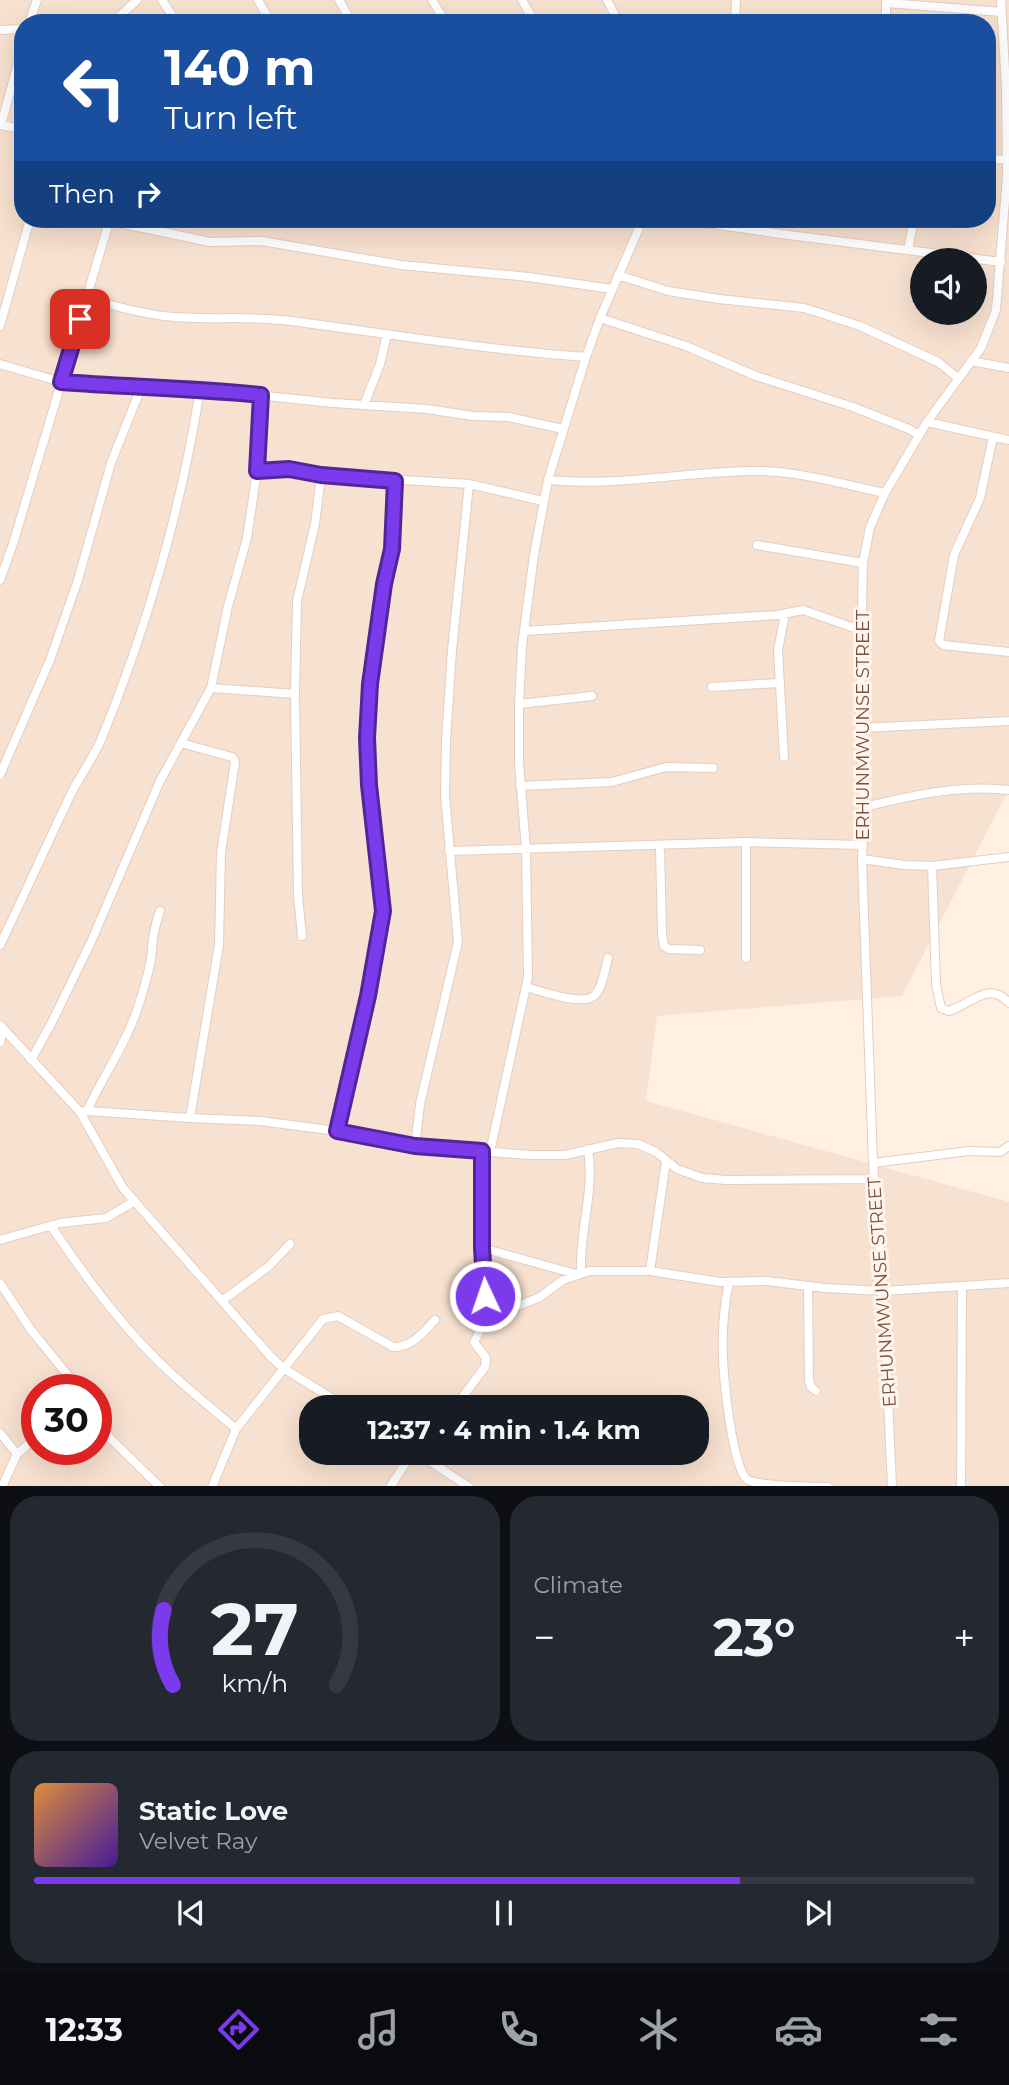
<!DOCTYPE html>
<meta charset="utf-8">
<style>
body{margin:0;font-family:Montserrat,sans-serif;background:#242831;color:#f1f3f6;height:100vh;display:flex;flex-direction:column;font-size:26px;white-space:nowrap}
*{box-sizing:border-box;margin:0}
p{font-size:23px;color:#9ea1a6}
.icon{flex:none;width:38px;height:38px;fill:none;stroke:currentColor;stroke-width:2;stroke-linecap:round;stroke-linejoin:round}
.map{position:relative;height:1486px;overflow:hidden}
.side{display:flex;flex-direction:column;gap:10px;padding:10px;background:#0d0f14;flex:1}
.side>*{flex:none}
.hud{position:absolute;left:14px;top:14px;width:982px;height:214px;border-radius:28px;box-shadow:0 7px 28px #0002;background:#1a4fa0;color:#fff;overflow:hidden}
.buttons{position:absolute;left:910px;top:248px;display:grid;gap:14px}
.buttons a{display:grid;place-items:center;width:77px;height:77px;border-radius:50%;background:#171b24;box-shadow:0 7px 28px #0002;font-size:35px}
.speed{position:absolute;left:21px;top:1374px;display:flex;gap:14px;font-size:35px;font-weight:700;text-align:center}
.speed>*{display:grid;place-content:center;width:91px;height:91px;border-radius:50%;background:#171b24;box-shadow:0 7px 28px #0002;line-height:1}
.speed .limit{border:10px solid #d22;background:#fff;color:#111}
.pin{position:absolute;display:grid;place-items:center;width:60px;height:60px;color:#fff;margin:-30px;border-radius:14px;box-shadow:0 4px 10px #0006}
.me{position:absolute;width:77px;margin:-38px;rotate:357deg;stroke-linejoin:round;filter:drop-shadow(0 0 5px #0008)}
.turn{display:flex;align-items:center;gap:24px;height:147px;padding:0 35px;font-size:32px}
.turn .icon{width:91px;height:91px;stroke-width:2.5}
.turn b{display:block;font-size:49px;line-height:60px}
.then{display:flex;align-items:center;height:66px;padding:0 35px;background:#0003;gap:14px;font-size:26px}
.big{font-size:52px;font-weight:700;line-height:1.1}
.side .card{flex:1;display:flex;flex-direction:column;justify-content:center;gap:10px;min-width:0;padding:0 24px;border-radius:28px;background:#242831}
.side .dial{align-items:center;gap:0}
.dial svg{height:182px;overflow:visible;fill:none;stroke:#363941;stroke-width:7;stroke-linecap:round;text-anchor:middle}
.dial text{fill:#f1f3f6;stroke:none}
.song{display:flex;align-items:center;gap:21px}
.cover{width:84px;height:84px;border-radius:10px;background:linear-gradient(135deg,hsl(30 70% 55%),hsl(260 70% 35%))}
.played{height:7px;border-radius:4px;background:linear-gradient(90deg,#7c3aed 75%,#363941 75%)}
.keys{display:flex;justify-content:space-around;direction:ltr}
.heat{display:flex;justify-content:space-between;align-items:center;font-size:38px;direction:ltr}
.side .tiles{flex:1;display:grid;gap:10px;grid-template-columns:1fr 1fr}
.card:last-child{grid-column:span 2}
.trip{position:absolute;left:299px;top:1395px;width:410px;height:70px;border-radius:28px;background:#171b24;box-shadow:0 7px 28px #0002;font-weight:700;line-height:70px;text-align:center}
.tabs{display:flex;height:112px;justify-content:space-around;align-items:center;background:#090b0e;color:#9ea1a6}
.tabs .icon{width:49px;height:49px}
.tabs .active{color:#7c3aed}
.tabs b{font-size:32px;color:#f1f3f6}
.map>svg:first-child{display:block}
</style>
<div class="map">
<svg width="1009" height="1487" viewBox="0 0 1009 1487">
<rect width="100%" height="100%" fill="#fff0e2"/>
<!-- residential -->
<path fill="#f7e1d0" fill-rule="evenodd" d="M0,0H1009V795H1006L902,996L657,1016L646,1101L1009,1202V1486L0,1487ZM23,23H987V219H23ZM922,261H975V313H922ZM37,1390H96V1449H37ZM312,1407H696V1452H312Z"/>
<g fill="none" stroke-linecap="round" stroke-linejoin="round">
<!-- minor casing -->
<g stroke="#e6cdbf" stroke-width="10">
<path id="minor" d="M162,0L177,23
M258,0L271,23
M339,0L352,23
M432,0L446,23
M522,0L535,23
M607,0L619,23
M887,3L1002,12
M29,23L37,0
M112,23L137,0
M735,23L736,0
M886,23V0
M0,30L23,29
M0,125L23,129
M1,125L23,45
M987,160L1006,159
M677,219L781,234L1001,262
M110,221L210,242L262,241L401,265L529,277L612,289
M908,250L914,219
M618,275L668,291L719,299L804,308L823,314L860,326L938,362L958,378
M86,298C112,305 137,313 164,316C206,321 249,315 291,321C389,334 488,350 586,357
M600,318L686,346L756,376L853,407L909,429L919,435
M0,326L30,219
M971,361L1009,368
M0,364L61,382L141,388L200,389L333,403L427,409L473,416L508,417L563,429
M364,405L380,364L387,334
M927,422L1009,440
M993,437L980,498L954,555L939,641L943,645L1009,652
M257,471L289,469L321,475L469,484L543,501
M548,480C618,487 688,471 758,471C798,471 846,485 885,493
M757,545L863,563
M0,580L13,544L110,219
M524,631L778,615L803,610L863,631
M712,687L778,683
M211,688L295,694
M519,704L592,696
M860,728L1009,721
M181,743L232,757L235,762L221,853L219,945L190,1118
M784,757L778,650L785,614
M0,775L50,660L78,580L111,463L141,388
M520,786L612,782L666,767L713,768
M864,807C910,796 961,784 1009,790
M660,846L662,934L664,946L669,949L700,950
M449,851L746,842L863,845
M862,859L904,865L932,866L1009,857
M932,866L936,984L941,1008L949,1011C971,1004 989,980 1009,1003
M302,936L298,896L295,694L297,601L315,524L321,475
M0,945C24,896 46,846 70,796C79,777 92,760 101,740C146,631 182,506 200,389
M746,958V842
M526,987C541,991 583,1007 595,995C603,986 605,969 608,958
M0,1025L80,1112L123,1188L271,1357L283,1368L346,1407
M0,1042L3,1029
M31,1060L52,1022L91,942L160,781L211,688L228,606L247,538L257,471L261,395
M87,1111C103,1076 126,1044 138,1007C143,991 152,965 152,948C153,934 155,925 160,911
M80,1112L87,1111L190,1118L260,1121L337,1131L415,1146L531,1155H565L618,1143L638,1144L656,1152L677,1169L702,1178L726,1180L875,1179
M337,1131L368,995L383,911L369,785L367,738L370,684L384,584L392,549L395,481
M415,1146L420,1104L458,942L445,795L446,740L452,650L469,484
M490,1152L528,977L526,849L519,763V704L522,646L534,555L548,480L586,357L600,318L643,219
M873,1163L969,1151L1000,1152L1009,1146
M51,1226C87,1279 126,1333 174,1376C194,1394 215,1411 236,1429
M0,1240L60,1223L106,1218L135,1201
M482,1248L576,1274
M650,1271L666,1161
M581,1273C579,1231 595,1191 588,1149
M729,1282C724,1306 722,1331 723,1356C723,1376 733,1473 748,1480C763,1487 809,1486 828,1487
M0,1283L31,1330L80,1390
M808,1286L809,1381L811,1387L816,1391
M222,1301L269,1266L290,1244
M486,1319L540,1297L563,1280L590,1271H650L720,1282L767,1281L825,1288L883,1291L1009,1283
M455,1407L485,1367L486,1358L474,1342L486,1319L482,1248V1151
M96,1415L110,1438L160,1487
M0,1433L17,1454
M416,1452L469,1487
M2,1487L17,1454L37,1437
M212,1487L236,1429L323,1319L338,1316L393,1347C413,1347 422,1333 435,1320
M390,1487L413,1452
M892,1487L883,1291L873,1163L862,859L864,807L860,702L863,563L870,527L885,493L927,422L981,348L996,310L1007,176L1006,88L1001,0
M961,1487L962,1287"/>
</g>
<!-- minor -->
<use href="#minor" stroke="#fff" stroke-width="8"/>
</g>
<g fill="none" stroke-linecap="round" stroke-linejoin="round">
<!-- route casing -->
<g stroke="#51269a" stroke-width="18">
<path id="route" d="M80,319L61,382C128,387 194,388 261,395L257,471L289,469L321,475L395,481L392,549L384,584L370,684L367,738L369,785L383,911L368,996L337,1131L415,1146L482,1151V1248L485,1296"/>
</g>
<!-- route -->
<use href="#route" stroke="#7c3aed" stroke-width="12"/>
</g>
<g text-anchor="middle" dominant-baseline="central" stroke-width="6" stroke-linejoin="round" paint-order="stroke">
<!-- street labels -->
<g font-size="18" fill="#795245" stroke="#fff5ea">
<text transform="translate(863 725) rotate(-90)">ERHUNMWUNSE STREET</text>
<text transform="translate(882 1292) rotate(-94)">ERHUNMWUNSE STREET</text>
</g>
</g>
</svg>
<div class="buttons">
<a><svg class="icon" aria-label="sound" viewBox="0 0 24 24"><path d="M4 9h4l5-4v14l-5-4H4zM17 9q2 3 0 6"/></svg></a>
</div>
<div class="speed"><div class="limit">30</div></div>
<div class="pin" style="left:80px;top:319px;background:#d93025"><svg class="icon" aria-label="arrive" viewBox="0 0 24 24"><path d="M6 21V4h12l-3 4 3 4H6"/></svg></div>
<svg class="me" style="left:485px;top:1296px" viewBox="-20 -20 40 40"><circle r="17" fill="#7c3aed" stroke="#fff" stroke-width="3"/><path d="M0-11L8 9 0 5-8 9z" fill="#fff"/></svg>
<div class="trip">12:37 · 4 min · 1.4 km</div>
<div class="hud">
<div class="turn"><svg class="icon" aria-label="left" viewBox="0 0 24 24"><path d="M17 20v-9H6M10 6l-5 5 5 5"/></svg><div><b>140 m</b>Turn left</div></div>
<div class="then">Then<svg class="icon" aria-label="right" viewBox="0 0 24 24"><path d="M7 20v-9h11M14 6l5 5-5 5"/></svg></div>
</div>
</div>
<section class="side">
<div class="tiles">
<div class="card dial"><svg viewBox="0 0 100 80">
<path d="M14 69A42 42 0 1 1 86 69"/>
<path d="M14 69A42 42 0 0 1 10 36" stroke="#7c3aed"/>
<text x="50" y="56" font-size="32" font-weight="700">27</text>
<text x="50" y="72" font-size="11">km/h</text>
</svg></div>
<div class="card"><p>Climate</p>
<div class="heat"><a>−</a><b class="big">23°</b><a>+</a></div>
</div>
<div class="card">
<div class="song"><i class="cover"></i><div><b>Static Love</b><p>Velvet Ray</p></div></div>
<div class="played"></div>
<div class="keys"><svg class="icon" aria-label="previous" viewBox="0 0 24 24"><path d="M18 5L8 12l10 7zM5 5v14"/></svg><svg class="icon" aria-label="pause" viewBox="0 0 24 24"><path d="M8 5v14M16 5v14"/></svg><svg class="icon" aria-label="next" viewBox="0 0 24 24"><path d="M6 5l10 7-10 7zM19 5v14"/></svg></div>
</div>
</div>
</section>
<nav class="tabs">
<b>12:33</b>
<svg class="icon active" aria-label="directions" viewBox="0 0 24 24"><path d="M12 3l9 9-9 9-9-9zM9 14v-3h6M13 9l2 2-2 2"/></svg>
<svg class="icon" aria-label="music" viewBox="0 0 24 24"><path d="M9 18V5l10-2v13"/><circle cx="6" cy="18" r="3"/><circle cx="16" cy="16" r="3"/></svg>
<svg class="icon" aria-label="phone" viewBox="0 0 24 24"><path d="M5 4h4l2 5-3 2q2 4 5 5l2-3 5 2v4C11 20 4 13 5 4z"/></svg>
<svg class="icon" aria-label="climate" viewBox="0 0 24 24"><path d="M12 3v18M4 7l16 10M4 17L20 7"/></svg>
<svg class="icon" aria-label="car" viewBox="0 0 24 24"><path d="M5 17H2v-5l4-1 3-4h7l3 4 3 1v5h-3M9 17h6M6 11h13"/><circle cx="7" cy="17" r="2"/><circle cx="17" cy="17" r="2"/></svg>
<svg class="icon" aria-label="filters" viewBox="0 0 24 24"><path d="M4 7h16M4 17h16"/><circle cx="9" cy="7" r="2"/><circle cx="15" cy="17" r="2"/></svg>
</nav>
